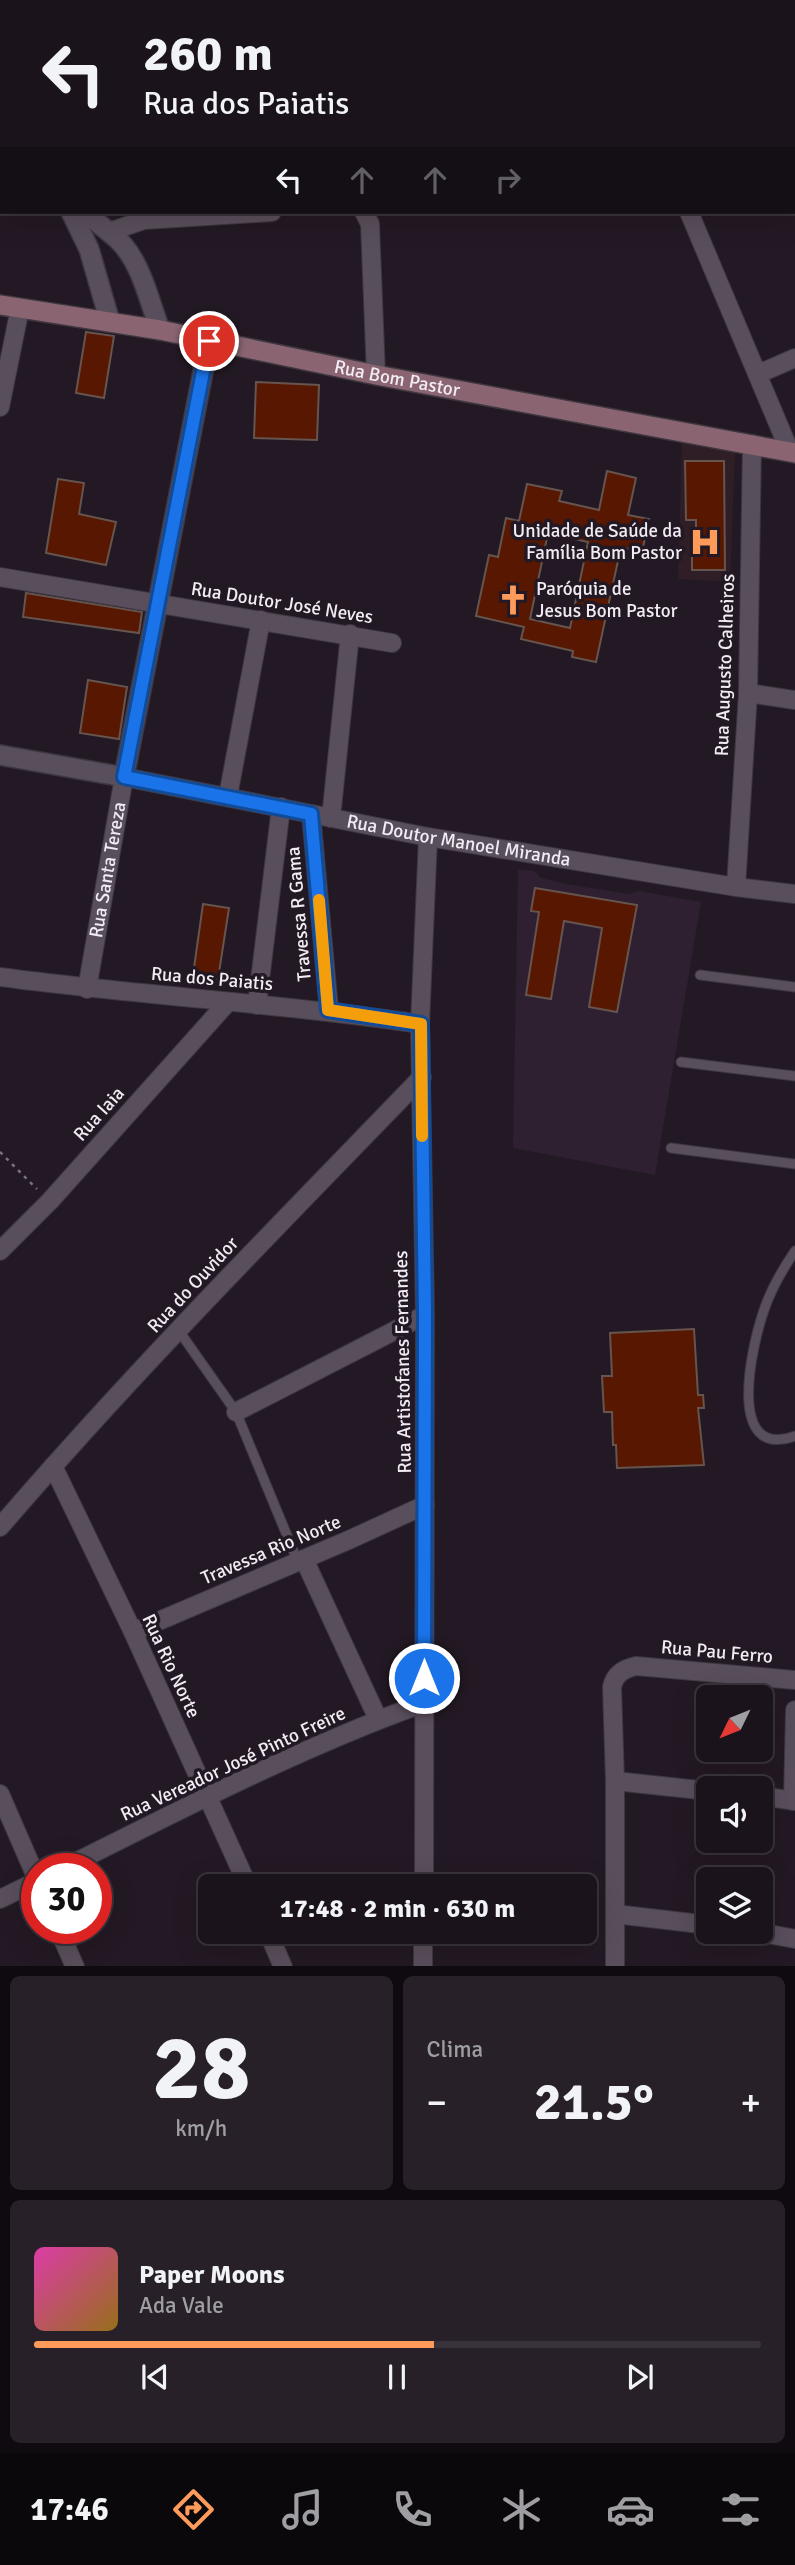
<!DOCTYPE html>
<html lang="pt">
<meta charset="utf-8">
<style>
body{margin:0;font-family:Signika,sans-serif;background:#272028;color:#f1f3f6;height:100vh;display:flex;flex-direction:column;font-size:26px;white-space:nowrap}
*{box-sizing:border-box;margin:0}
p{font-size:23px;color:#9f9ea3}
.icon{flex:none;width:38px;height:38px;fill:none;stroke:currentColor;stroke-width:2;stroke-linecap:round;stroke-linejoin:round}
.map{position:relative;height:1966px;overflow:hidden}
.details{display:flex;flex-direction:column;gap:10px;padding:10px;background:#0e0a0f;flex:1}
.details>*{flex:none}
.guide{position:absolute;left:0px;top:0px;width:796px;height:214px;box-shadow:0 7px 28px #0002,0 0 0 2px #38323a;background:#1a131b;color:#f1f3f6;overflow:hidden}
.needle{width:46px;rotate:227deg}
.buttons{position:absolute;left:696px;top:1685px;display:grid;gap:14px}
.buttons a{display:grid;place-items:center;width:77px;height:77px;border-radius:10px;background:#1a131b;box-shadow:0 7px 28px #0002,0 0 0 2px #38323a;font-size:35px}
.speed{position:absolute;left:21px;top:1853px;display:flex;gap:14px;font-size:35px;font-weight:700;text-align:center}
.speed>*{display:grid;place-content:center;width:91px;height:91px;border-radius:50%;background:#1a131b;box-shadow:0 7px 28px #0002,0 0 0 2px #38323a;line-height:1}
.speed .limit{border:10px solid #d22;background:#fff;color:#111}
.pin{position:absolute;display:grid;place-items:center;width:60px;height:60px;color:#fff;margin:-30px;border:4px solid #fff;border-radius:50%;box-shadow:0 2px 7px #0007}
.me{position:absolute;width:77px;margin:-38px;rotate:0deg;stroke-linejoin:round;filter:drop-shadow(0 0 5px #0008)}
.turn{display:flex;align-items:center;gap:24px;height:147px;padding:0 28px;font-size:32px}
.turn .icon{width:91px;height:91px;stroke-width:2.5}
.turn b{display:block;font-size:49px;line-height:60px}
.lanes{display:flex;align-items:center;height:66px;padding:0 28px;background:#0003;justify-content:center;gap:35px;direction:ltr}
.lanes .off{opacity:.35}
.big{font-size:52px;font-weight:800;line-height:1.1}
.details .card{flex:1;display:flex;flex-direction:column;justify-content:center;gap:10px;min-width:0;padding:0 24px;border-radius:10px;background:#272028}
.details .dial{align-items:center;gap:0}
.dial b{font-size:91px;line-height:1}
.song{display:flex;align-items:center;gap:21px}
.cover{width:84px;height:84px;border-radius:10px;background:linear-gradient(135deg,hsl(320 70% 55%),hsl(40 70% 35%))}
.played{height:7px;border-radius:4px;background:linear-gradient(90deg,#ff9b5a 55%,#38323a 55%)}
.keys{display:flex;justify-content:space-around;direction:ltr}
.heat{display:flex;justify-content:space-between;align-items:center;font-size:38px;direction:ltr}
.details .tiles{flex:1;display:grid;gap:10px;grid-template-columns:1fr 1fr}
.card:last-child{grid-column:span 2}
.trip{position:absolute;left:198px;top:1874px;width:399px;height:70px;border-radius:10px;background:#1a131b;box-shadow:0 7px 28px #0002,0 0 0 2px #38323a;font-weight:800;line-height:70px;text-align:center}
.tabs{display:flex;height:112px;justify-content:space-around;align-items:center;background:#0a080b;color:#9f9ea3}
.tabs .icon{width:49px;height:49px}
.tabs .selected{color:#ff9b5a}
.tabs b{font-size:32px;color:#f1f3f6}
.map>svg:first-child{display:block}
</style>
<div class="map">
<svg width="795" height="1967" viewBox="0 0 795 1967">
<rect width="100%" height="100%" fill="#231924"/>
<!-- built -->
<path fill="#2e2030" d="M518,869L534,871L541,878L566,884L628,894L639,891L701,902L655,1175L513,1148Z"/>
<!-- medical -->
<path fill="#2f1e26" d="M682,443L735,453L730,582L678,579Z"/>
<!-- building -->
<path fill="#581700" stroke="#66544e" stroke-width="2" fill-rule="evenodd" d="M86,332L114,336L104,398L76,393Z
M256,382L319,385L317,440L254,438Z
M685,461H724L725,570H692V551L696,552V520H686Z
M607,471L636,478L628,515L649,519L642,552L621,547L596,662L572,657L573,651L521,639L524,627L476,616L489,555L498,557L506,518L519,521L527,484L562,491L559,501L599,510ZM548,533L588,542L570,628L530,619Z
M58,479L84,483L79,514L116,522L106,565L46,553Z
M26,593L142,612L139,633L23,617Z
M88,680L127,687L119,739L80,733Z
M535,888L637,905L617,1012L589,1007L602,928L564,921L551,999L526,995L539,912L531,911Z
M203,904L229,908L218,979L193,975Z
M694,1329L698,1395H703L704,1408H698L704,1465L617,1468L616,1445H613L612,1412H604L602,1376H612L610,1333Z"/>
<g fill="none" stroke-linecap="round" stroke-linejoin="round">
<!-- service casing -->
<g stroke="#3e3740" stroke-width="11">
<path id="service" d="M700,975L795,987
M681,1062L795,1076
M671,1148L795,1164
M795,1251C782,1270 770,1291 763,1313C752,1346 725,1461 795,1436
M179,1331L236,1412L298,1562"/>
</g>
<!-- minor casing -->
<g stroke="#3e3740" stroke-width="20">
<g id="minor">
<path d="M191,0L192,2"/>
<path d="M360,0L361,2"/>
<path d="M491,0L492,2"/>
<path d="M623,0L624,2"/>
<path d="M0,22H2"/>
<path d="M794,116H795"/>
<path d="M794,143H795"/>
<path d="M0,198H2"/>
<path d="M364,212L370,224L376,375"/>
<path d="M689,212L790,452"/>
<path d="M109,232L144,220L272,212"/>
<path d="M758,374L795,358"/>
<path d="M0,407L20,308"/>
<path d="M0,577L392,643"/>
<path d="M748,693L795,700"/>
<path d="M228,796L261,620"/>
<path d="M311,814L329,1010"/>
<path d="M331,818L350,634"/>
<path d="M736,887L748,693L752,444"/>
<path d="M0,977C140,996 281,1003 420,1024"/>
<path id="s1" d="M87,989L124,777L428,837L736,887L795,894"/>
<path d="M257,1005L281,807"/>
<path d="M0,1251L50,1201L227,1003"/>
<path d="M236,1412L425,1315"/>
<path d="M53,1466L133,1632L248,1886"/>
<path d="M0,1527C134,1371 279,1225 422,1077"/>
<path d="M304,1559L378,1719"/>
<path d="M133,1632L351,1539L425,1505"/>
<path d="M615,1781L709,1791"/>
<path d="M0,1794L37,1879"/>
<path d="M761,1796L795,1801"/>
<path d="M793,1801L795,1710"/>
<path d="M62,1869C180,1810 299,1748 424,1703"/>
<path d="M424,1886L425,1315L420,1024L428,837"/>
<path d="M0,1899L37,1881"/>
<path d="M615,1914L709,1925"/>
<path d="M58,1928L75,1967"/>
<path d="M268,1932L283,1967"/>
<path d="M758,1932L795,1939"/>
<path d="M423,1967V1932"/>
<path d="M615,1967V1781L612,1687C615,1674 623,1669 636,1666L795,1680"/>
</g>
</g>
<!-- tertiary casing -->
<g stroke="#3e3740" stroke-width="22">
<path id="tertiary" d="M0,3L2,8
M0,57L2,61
M71,212L89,249L110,322
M87,212C97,225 112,232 123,245C142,267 150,303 160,330
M0,755L124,777L209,341"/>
</g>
<!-- secondary casing -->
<g stroke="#3e3740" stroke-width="22">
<g id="secondary">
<path id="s2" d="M0,305L160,330L376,375L795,453"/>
</g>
</g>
<!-- path -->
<path stroke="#7a727c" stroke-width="2.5" stroke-dasharray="3.5 5" stroke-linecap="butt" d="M0,1152L37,1189"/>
<!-- service -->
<use href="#service" stroke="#594e5b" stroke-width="9"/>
<!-- minor -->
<use href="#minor" stroke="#594e5b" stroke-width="18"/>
<!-- tertiary -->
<use href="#tertiary" stroke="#594e5b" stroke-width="19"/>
<!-- secondary -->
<use href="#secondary" stroke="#8a6571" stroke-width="19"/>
<!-- tram -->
<path stroke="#888089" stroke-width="2" d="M794,131L795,130
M0,212H105"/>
</g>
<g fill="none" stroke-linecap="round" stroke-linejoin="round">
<!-- route casing -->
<g stroke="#114b97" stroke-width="18">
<path id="route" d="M209,341L124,777L311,814L328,1010L421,1024L425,1315L424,1678"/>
</g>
<!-- route -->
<use href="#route" stroke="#1a73e8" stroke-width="12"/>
<!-- slow -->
<path stroke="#f59e0b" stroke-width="12" d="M319,900L328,1010L421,1024L422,1136"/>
</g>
<!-- icons -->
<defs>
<g id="hospital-bare" transform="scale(2.415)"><path d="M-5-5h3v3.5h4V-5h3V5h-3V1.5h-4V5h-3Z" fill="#ff9b5a" stroke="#231924" stroke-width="2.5" paint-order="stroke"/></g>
<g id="church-bare" transform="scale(2.415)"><path d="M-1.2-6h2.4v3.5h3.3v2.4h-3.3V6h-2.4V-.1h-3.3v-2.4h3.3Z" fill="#ff9b5a" stroke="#231924" stroke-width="2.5" paint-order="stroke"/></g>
</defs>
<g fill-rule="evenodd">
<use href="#hospital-bare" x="705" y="542"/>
<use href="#church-bare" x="513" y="600"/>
</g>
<g text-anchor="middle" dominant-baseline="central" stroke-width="7" stroke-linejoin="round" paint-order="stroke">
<!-- street labels -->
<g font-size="19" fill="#f1ebf3" stroke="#231924">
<text stroke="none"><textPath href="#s2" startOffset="404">Rua Bom Pastor</textPath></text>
<text transform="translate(282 603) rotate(9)">Rua Doutor José Neves</text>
<text transform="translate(725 665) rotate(-88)">Rua Augusto Calheiros</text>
<text stroke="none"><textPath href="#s1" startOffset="556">Rua Doutor Manoel Miranda</textPath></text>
<text stroke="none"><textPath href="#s1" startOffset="121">Rua Santa Tereza</textPath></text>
<text transform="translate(299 914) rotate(-95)">Travessa R Gama</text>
<text transform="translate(212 979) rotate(5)">Rua dos Paiatis</text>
<text transform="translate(99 1114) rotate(-48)">Rua Iaia</text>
<text transform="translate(193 1285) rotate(-47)">Rua do Ouvidor</text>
<text transform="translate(403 1362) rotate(-91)">Rua Artistofanes Fernandes</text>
<text transform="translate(271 1550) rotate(-23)">Travessa Rio Norte</text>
<text transform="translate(717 1652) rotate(5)">Rua Pau Ferro</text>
<text transform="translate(171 1666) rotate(65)">Rua Rio Norte</text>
<text transform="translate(233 1764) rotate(-25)">Rua Vereador José Pinto Freire</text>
</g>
<!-- poi labels -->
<g font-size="19" fill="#f1ebf3" stroke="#231924" text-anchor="end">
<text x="682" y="531">Unidade de Saúde da<tspan x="682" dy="22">Família Bom Pastor</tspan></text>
<text x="536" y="589" text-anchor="start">Paróquia de<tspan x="536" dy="22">Jesus Bom Pastor</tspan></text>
</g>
</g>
</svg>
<div class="buttons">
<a><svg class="needle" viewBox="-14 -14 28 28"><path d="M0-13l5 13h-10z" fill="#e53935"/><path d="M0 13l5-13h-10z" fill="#9f9ea3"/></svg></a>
<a><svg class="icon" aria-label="sound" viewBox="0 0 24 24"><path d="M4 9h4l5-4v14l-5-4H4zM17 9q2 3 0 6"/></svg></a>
<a><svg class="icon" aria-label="layers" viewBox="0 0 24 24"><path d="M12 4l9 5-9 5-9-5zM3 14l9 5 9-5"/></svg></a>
</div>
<div class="speed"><div class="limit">30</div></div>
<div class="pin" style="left:209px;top:341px;background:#d93025"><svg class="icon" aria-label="arrive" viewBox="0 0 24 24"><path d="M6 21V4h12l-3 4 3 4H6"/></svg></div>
<svg class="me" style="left:424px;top:1678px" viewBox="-20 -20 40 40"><circle r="17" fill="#1a73e8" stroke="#fff" stroke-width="3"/><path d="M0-11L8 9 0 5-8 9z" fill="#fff"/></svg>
<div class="trip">17:48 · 2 min · 630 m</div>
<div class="guide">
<div class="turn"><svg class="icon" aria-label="left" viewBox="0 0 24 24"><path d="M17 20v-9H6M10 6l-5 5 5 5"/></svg><div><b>260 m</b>Rua dos Paiatis</div></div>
<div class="lanes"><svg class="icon" aria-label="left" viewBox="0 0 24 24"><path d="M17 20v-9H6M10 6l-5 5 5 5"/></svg><svg class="icon off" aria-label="ahead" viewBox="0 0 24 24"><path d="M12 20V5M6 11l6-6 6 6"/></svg><svg class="icon off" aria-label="ahead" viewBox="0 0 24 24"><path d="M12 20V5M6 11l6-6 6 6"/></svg><svg class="icon off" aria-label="right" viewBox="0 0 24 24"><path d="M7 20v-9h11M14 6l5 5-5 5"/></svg></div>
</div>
</div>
<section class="details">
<div class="tiles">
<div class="card dial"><b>28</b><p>km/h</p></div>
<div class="card"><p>Clima</p>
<div class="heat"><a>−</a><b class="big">21.5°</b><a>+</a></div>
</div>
<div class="card">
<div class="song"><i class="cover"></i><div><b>Paper Moons</b><p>Ada Vale</p></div></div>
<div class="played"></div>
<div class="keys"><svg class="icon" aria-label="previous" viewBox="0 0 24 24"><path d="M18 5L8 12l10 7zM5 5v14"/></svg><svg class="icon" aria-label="pause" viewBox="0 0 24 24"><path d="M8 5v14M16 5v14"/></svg><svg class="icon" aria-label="next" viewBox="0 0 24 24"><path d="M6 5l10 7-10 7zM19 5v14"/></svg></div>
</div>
</div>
</section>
<nav class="tabs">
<b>17:46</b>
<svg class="icon selected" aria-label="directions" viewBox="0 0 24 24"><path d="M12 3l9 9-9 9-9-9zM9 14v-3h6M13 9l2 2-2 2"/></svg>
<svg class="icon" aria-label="music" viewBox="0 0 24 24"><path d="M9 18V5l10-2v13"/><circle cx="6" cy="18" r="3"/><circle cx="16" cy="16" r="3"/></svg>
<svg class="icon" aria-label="phone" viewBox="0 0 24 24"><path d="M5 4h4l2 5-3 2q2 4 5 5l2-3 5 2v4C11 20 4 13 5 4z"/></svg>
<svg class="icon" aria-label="climate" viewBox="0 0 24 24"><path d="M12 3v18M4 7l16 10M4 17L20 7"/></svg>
<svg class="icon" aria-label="car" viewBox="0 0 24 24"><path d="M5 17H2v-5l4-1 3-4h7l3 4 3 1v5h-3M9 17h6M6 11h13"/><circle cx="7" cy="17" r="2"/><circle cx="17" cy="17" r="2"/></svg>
<svg class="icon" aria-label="filters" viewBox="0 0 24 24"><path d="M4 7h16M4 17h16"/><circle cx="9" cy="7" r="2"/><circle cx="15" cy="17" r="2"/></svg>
</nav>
